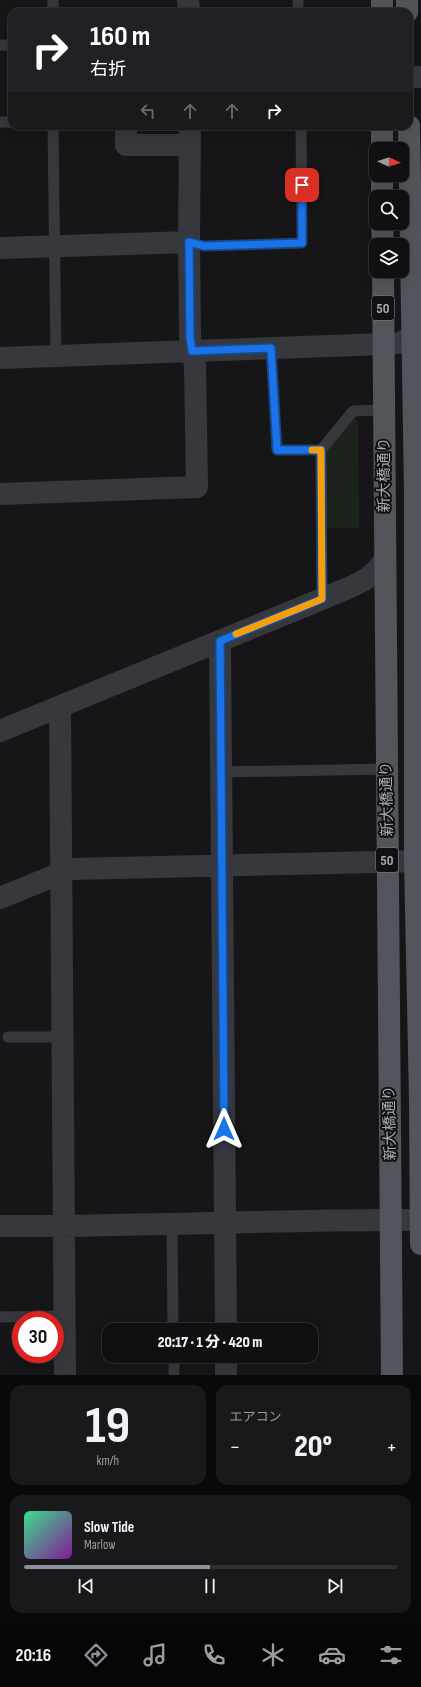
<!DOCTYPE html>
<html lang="ja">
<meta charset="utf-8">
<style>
body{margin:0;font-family:"Sofia Sans Condensed","Noto Sans JP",sans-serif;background:#19191b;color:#f1f3f6;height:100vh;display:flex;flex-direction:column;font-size:15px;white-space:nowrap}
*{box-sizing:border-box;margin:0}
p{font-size:13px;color:#9c9d9f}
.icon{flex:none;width:22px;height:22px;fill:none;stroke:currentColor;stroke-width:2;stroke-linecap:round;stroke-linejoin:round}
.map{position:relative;height:1375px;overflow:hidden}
.side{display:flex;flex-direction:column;gap:10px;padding:10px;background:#09090a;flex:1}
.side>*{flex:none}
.top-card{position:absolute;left:8px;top:8px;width:405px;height:122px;border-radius:12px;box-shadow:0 4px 16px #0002,0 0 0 1px #303032;background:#202124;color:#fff;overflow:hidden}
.needle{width:26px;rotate:93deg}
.controls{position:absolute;left:369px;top:142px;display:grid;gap:8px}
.controls a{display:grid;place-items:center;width:40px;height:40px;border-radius:8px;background:#101012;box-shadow:0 4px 16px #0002,0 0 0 1px #303032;font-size:20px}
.speed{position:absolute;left:12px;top:1311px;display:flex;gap:8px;font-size:20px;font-weight:700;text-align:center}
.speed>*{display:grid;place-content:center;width:52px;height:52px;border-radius:50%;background:#101012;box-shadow:0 4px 16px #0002,0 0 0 1px #303032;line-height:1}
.speed .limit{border:6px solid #d22;background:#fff;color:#111}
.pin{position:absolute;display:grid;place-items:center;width:34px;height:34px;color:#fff;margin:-17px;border-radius:8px;box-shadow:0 2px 6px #0006}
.me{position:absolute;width:44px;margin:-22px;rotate:0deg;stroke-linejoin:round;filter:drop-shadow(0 0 3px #0008)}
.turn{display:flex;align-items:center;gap:14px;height:84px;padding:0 16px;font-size:18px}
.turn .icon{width:52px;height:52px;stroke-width:2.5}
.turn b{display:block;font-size:28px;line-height:34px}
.lanes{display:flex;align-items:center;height:38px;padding:0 16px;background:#0003;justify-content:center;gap:20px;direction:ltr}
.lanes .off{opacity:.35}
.big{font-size:30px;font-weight:800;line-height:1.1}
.side .widget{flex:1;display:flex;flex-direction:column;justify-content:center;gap:6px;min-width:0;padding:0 14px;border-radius:12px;background:#19191b}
.side .dial{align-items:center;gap:0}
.dial b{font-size:52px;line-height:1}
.song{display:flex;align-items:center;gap:12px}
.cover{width:48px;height:48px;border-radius:6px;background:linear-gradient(135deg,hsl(150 70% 55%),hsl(290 70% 35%))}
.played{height:4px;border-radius:2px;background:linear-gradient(90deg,#8c9099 50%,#303032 50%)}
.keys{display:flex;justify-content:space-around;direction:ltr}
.heat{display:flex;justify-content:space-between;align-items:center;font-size:22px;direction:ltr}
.side .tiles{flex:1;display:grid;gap:10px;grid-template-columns:1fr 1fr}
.widget:last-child{grid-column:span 2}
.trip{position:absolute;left:102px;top:1323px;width:216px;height:40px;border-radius:12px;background:#101012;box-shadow:0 4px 16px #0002,0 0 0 1px #303032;font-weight:800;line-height:40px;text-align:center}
.dock{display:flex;height:64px;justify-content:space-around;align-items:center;background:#060607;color:#9c9d9f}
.dock .icon{width:28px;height:28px}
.dock .selected{color:#8c9099}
.dock b{font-size:18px;color:#f1f3f6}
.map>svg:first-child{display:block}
</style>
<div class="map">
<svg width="421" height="1375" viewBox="0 0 421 1375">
<rect width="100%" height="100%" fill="#161618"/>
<!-- green -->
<path fill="#1c231d" d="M355,419L358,422L359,528H325L326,453L350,420Z"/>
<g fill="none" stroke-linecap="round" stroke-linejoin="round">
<!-- service -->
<path stroke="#37383d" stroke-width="11" d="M53,0V12
M298,0V12
M0,45H12
M0,122H12
M53,126L56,357
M189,242L204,246L302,243L301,126
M271,348L277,450H321
M322,599L321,450L353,411L384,410
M221,772L387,769
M8,1037H63
M172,1223L173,1330
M0,1317L65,1316
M174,1356V1375"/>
<!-- minor -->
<path stroke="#37383d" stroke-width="22" d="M188,0L189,12
M409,77H421
M126,126V145H190
M0,248L189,242
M0,494L197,487L195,366L190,337L189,242L190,126
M220,641L226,1330
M60,707L65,1375
M0,731L322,599C344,589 373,582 384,560
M0,898L71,869L421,861
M0,1226C140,1227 281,1219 421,1220
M226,1356V1375"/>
<!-- tertiary -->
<path stroke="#37383d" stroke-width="22" d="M0,358L384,344L399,343L413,337"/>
<!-- primary -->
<path stroke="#53555c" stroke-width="22" d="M407,0V12
M382,12V0
M382,126V149
M409,126L415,492V861L420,1101L421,1244
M382,175V197
M382,223L383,245
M383,271L392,1375"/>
</g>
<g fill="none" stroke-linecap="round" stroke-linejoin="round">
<!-- route casing -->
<g stroke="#114b97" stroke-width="10">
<path id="route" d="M224,1129L220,641L322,599L321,450H277L271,348L192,351L190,337L189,242L204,246L302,243V185"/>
</g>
<!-- route -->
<use href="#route" stroke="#1a73e8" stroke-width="7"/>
<!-- slow -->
<path stroke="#f59e0b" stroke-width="7" d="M236,634L322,599L321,450H312"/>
</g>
<g text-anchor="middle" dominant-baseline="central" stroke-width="4" stroke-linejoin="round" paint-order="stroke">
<!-- shield labels -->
<g fill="#111113" stroke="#7b7e86" stroke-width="1">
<rect x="372" y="296" width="22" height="24" rx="3"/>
<rect x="376" y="848" width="22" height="24" rx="3"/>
</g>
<g font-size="14" font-weight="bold" fill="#a8adb8">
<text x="383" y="308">50</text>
<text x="387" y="860">50</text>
</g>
<!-- street labels -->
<g font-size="15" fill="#a8adb8" stroke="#111113">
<text transform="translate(384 475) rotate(-90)">新大橋通り</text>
<text transform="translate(387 799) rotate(-91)">新大橋通り</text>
<text transform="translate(390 1123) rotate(-91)">新大橋通り</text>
</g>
</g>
</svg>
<div class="controls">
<a><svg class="needle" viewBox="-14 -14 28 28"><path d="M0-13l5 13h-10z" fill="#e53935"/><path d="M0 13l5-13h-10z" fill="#9c9d9f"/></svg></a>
<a><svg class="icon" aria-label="search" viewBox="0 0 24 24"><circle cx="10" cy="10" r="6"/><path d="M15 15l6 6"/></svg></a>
<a><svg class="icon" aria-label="layers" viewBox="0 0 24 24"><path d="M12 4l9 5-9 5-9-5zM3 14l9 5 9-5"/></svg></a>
</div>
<div class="speed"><div class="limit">30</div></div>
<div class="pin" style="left:302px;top:185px;background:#d93025"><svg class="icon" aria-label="arrive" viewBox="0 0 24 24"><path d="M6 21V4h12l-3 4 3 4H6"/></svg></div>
<svg class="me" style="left:224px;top:1129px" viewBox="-20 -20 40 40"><path d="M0-17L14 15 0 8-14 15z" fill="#1a73e8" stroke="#fff" stroke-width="4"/></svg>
<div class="trip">20:17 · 1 分 · 420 m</div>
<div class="top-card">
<div class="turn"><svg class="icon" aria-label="right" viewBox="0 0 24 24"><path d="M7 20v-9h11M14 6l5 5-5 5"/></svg><div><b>160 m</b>右折</div></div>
<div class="lanes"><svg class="icon off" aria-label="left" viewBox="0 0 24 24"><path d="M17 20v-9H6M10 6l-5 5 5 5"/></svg><svg class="icon off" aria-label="ahead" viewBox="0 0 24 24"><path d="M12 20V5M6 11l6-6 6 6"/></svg><svg class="icon off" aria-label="ahead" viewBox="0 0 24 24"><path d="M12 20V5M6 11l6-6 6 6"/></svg><svg class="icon" aria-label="right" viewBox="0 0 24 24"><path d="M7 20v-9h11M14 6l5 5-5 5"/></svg></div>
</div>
</div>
<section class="side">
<div class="tiles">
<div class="widget dial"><b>19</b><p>km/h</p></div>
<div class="widget"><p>エアコン</p>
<div class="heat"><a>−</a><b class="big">20°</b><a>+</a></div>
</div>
<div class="widget">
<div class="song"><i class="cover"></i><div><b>Slow Tide</b><p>Marlow</p></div></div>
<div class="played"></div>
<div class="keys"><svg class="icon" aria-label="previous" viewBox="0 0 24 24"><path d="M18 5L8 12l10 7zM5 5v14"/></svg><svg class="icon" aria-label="pause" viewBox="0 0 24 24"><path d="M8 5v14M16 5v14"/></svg><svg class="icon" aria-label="next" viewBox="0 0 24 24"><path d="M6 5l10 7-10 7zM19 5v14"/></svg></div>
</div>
</div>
</section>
<nav class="dock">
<b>20:16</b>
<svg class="icon selected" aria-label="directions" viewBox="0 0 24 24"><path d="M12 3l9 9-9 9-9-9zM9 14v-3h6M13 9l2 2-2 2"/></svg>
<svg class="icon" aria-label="music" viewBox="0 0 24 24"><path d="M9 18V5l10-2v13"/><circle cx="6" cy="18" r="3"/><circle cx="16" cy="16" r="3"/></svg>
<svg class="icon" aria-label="phone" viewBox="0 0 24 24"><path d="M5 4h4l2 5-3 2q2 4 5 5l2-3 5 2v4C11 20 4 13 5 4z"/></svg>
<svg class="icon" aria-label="climate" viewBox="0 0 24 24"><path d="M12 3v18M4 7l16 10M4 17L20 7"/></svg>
<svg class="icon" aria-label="car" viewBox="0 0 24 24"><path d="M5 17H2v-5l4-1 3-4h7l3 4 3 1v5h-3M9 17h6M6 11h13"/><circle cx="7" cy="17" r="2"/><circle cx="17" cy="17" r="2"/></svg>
<svg class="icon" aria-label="filters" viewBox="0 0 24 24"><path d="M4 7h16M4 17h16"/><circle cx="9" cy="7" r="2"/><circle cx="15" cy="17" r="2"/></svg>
</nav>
